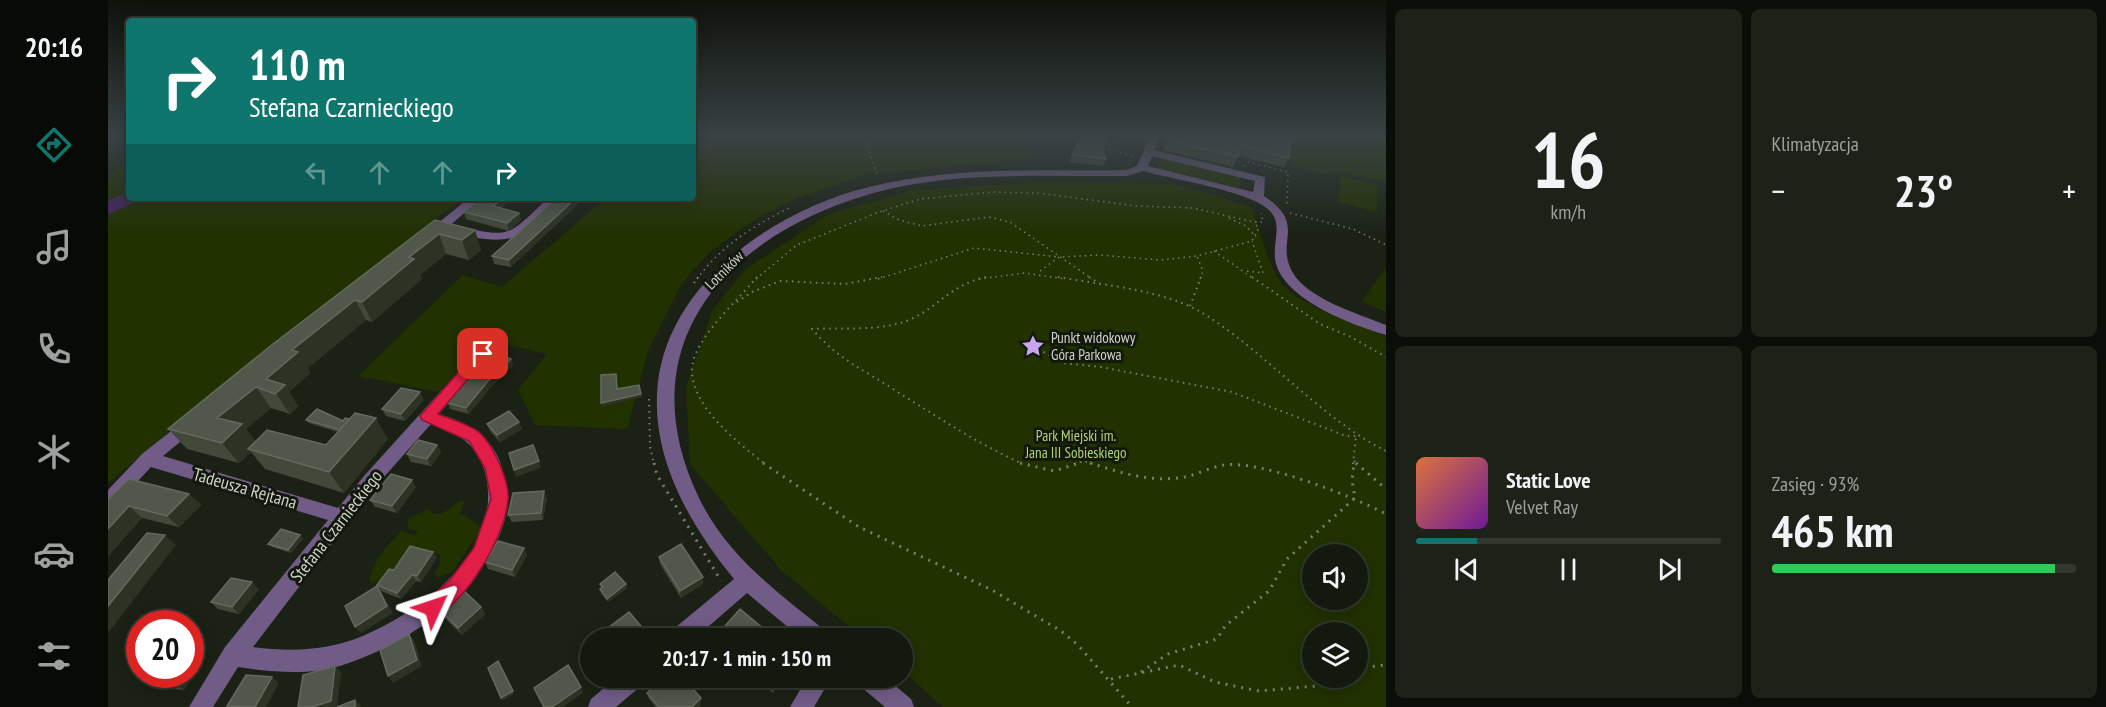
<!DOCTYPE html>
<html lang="pl">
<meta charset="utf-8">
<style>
body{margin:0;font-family:"PT Sans Narrow",sans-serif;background:#1d2218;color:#f1f3f6;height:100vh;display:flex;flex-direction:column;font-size:22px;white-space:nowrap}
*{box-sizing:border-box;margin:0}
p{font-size:20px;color:#9da09e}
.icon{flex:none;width:33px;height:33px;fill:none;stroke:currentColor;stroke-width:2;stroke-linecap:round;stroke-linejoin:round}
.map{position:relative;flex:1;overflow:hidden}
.panel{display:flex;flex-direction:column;gap:9px;padding:9px;background:#0b0e08;width:720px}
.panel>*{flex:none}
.hud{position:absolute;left:18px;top:18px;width:570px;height:183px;border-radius:6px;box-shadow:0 3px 15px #0003,0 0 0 2px #33382f;background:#0f766e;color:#fff;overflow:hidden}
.buttons{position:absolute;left:1194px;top:544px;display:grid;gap:12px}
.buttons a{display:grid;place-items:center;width:66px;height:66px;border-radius:50%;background:#14190f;box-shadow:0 3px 15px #0003,0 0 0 2px #33382f;font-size:30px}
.speed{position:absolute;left:18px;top:610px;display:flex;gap:12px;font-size:30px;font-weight:700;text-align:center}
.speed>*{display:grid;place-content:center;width:78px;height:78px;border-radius:50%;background:#14190f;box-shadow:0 3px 15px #0003,0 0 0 2px #33382f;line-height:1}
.speed .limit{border:9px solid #d22;background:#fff;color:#111}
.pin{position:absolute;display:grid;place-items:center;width:51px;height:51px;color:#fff;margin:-26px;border-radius:12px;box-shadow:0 3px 9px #0006}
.me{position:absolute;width:66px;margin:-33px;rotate:48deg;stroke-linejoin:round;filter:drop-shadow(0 0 4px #0008)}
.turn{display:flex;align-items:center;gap:21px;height:126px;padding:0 24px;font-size:27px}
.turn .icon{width:78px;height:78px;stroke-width:2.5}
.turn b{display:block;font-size:42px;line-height:51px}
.lanes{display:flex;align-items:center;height:57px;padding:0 24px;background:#0003;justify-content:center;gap:30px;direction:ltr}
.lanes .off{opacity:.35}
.big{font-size:45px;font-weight:600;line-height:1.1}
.panel .card{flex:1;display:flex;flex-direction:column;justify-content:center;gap:9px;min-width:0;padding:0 21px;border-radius:9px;background:#1d2218}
.panel .dial{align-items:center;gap:0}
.dial b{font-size:78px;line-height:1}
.song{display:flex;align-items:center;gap:18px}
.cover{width:72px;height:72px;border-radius:9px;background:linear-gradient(135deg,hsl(20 70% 55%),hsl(280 70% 35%))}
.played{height:6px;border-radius:3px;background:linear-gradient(90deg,#0f766e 20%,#33382f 20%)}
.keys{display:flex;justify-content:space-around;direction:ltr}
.heat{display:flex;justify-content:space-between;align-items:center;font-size:33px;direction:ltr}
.charge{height:9px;border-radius:4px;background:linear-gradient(90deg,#34c759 93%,#33382f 0)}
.panel .tiles{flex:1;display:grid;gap:9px;grid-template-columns:repeat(2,1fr)}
.trip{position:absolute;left:472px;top:628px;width:333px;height:60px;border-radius:30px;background:#14190f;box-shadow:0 3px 15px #0003,0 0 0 2px #33382f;font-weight:600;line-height:60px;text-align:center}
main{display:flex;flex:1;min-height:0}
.tabs{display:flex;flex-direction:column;width:108px;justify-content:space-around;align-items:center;background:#080a06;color:#9da09e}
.tabs .icon{width:42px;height:42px}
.tabs .active{color:#0f766e}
.tabs b{font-size:27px;color:#f1f3f6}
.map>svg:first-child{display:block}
</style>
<main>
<nav class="tabs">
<b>20:16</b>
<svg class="icon active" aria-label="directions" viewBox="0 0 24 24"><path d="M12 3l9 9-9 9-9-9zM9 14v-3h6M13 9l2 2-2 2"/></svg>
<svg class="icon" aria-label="music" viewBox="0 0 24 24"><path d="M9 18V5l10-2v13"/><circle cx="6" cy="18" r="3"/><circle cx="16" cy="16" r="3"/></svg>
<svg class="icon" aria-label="phone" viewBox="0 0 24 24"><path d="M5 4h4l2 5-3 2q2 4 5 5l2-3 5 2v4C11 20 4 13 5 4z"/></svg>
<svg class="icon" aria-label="climate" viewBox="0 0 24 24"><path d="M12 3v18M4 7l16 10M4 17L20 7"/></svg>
<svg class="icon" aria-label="car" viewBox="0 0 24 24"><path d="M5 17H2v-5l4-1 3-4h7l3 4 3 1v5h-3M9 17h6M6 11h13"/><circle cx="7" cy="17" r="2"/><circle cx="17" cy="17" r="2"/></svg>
<svg class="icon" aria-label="filters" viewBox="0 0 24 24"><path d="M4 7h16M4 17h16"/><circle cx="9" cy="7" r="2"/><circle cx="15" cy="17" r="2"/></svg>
</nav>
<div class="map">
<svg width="1278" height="707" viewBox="0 0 1278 707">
<rect width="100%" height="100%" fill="#1b2114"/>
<!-- green -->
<path fill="#213100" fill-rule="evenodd" d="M585,136H724L731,162L725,136H915L925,159L761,174L684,200L646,220L602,252L574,283L541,348L519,429L427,425L410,390L439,354L382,341L330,392L250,376L355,275L394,287L498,198H585Z
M1125,136H1278V182L1235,173L1212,174L1185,165C1184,147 1140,141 1125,136Z
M21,157V198H355L179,333L0,483V176Z
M1053,158L1133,177L1132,188L1052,169L1050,167Z
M1233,176L1270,185L1269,212L1230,202Z
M942,182L1062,184L1107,195L1144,208C1153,232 1159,265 1175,285C1190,304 1254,326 1278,337V707H835L795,671V639H756L673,570L582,464L578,387L605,309L638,269L719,215L805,190ZM1204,555H1250V600H1204ZM1204,633H1250V678H1204Z
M1278,268V312L1254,301Z
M353,500L357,502L352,513L371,525L373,530L345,571L330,578L326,573L332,564V555L306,548L277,579L262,583C260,567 282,542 293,531L306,535L310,531L301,529L299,524L301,518L320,509L325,514H334Z"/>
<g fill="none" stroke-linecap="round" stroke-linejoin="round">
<!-- river -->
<path fill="#44255f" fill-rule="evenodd" d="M21,191V198H30L28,201L0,215V201Z"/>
<!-- path-far2 -->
<path stroke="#797e73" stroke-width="1.5" stroke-dasharray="1.5 4" stroke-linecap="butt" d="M756,136L770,177
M996,149L1026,156
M994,155L996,149L1006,141L1028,147
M1136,166L1140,162L1180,172L1179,207
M775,211L791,220L814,226L881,217L902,222L984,279
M1182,213L1245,229L1278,245
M1121,218L1138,226L1148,237
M1106,251L1146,279
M932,271L951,257L991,255L1053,260L1089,256
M1139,271L1155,273L1144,241
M589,279C613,246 645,226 681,208
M648,279L689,245L771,212L812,199L885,192L930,193L1028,206L1085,208L1146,222H1155L1153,213
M770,279L866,248L951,257
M871,279L916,273L958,279
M1092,279L1095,271L1089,256L1144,241L1151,228L1146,222"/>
<!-- path-far1 -->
<path stroke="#797e73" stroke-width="2" stroke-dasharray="1.5 4.5" stroke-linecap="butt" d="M649,277C629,301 601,325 588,353C568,396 629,442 657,464
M878,277C842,285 831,307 801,320C771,332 736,327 704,329C732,361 755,369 788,391C830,417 870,444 915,464
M950,277C994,285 1058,290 1096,314C1159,353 1212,418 1278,451
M981,277L994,285
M1144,277L1212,324L1243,337L1278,357
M586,283L590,277
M629,302L644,292L672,281L737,284L774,277
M1082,306L1093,277
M925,346L955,363L993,367L1124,392L1238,436H1248
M541,399L542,446L546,464
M1246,461L1250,464
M966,464L976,461L986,464
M1245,464L1248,436"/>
<!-- path -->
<path stroke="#797e73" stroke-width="3" stroke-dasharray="2 6" stroke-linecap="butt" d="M546,463L549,475L613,581
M655,463L751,527L884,590L953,631L970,645L1024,707
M912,463L946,471L971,463
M982,463C1014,473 1046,484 1081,476C1092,473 1104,467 1116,465C1153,460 1244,496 1278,514
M1248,463L1278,489
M1033,672L1060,654L1109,639L1117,626L1161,591L1179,559L1247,498L1244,480L1246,463
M1250,672L1260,667L1278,665
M730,678L747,692
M1003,679L1071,665L1107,682L1151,691L1232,684L1241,678"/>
<!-- minor -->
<path fill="#715c88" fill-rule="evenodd" d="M1042,136H1052L1046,150L1157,177L1156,196C1200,225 1166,241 1185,273C1200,299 1251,314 1278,325V335C1244,325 1171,298 1167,258C1165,241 1175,223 1161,210C1142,191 1063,179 1035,171L1019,176C934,177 844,170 762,194C617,236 518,346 591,498C619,556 670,593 719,632L722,639H694L639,593L586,639H559L562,632L626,579C584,528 546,463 549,395C553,288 663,212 757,188C842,166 931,171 1018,170L1029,166ZM1044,156L1147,181L1145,192L1040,166Z
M361,198H374L327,238H319V232Z
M440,198H453C417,243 400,246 346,233L344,230L350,226C404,239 401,235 440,198Z
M375,349L383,354L380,358L331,414C364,424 390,440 396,477C397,484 399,492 400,499C400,515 393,533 386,547C355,605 296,645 235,665C201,676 164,672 130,667L105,707H81L117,647L220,520L43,467L6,507L0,510V490L34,454L77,420H89L91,424L89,428L55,456L230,508L256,476L370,350ZM323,424C354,434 374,448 379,482C390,554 316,609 257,635C221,651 183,652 145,647L268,486Z
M508,678H536L533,686L508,707H480L483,699Z
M699,678H723L706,707H682Z
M749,678H778L803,699L806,707H777L752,686Z"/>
</g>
<!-- wall -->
<path fill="#42483a" d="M973,136H1009L996,146L994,150L998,159L995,166L961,162Z
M1061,136L1122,138V136H1184L1181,158L1176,167L1130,156L1125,167L1055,150Z
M373,198H406L393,208L411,213L413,220L401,231L358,219L356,212Z
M449,198H469L470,204L403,267L386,264L384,256Z
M327,220L367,230L373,250L361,260L338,254L312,275L314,279L264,322L258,320L200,368L202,373L181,392L190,406L182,414L163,408L138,429L147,441L218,445L230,432L201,423L198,420L235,421L280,439L236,493L157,469L143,452L131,463L79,449L60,429Z
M403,359L405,365L382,388L361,414L342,409L340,403Z
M316,400L297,421L278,416L274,409Z
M379,424L414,429L392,442L382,431Z
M329,445L333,452L323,466L303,462L299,454Z
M21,479L81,494L93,505L71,527L34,518L0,556Z
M308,487L289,513L267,507L262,500Z
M439,498L435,520L404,522L400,515Z
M192,535L195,539L183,553L164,547L160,544Z
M416,548L419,555L407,577L380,569L377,562Z
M329,557L313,582L308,581L293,599L273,591L269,585L286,570Z
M551,557L595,577V584L573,598L552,564Z
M492,584H518L519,588L500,602L493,593L492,589L493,588Z
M151,589L131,614L110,609L103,602Z
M373,607L377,614L354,635L336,617L332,610Z
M89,650L98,657L76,690L51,688L42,682Z
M555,678H595V682L586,691L593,698V704L591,707H548L541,699L539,693Z
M651,678H677L665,693L651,681Z"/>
<!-- shaded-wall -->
<path fill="#2c3224" d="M1002,136H1009L995,146L997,140Z
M395,198H406L387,214L385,206Z
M468,198H469L470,204L403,267L401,260Z
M411,213L413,220L401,231L399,223Z
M367,230L373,250L361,260L354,240Z
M331,234L338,254L312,275L314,279L264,322L254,302L301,257Z
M247,300L258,320L200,368L202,373L181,392L190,406L182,414L158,379L184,350Z
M403,359L405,365L382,388L361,414L358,408L379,382Z
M148,387L163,408L138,429L150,445L140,449L143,452L131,463L114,443L109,418Z
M312,392L316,400L297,421L293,414Z
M533,394L534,397L494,407L493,403Z
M268,418L280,439L236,493L221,472Z
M411,422L414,429L392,442L389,435Z
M329,445L333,452L323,466L319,459Z
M431,461L433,468L408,477L406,470Z
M304,480L308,487L289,513L284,506Z
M436,491L439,498L435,520L433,513Z
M81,494L93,505L71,527L59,516Z
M21,506L34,518L0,556V529Z
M57,535L68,545L0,633V606Z
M192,535L195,539L183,553L180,550Z
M416,548L419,555L407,577L404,570Z
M325,552L329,557L313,582L309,576Z
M304,575L308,581L293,599L289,593Z
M595,577V584L573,598L572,591Z
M144,582L151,589L131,614L124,607Z
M518,584L519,588L500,602L499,599Z
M269,586L274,593L285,613L253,633L247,627Z
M373,607L377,614L354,635L350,628Z
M538,632L539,639H530Z
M301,634L306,640L314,666L285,683L280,676Z
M89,650L98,657L76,690L67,684L73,675H82V661Z
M392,664L406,694L395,701L393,698Z
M227,666L233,672L229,707H204Z
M164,677L171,683L158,707H147Z
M593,678H595V682L584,693L583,687Z
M671,678H677L665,693L666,684Z
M473,687L475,693L455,707H444Z
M593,698V704L591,707H584Z
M247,700L253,706V707H247Z"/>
<!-- building -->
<path fill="#51574a" stroke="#656a5e" stroke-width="1.5" d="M973,136H1002L997,140L994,150L998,159L964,155Z
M1061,136H1117L1128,139V136H1184L1181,158L1133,146L1130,157L1059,141Z
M373,198H395L385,206L411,213L399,223L356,212Z
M449,198H468L401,260L384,256Z
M327,220L367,230L354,240L331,234L301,257L306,259L254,302L247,300L184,350L190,352L158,379L177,385L167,394L148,387L109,418L134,424L114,443L60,429L165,344Z
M388,353L403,359L379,382L358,408L340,403L360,378Z
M508,374L509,389L531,385L533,394L493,403V375Z
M293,388L312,392L293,414L274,409Z
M209,409L235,421L237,418L241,419L232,430L198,420Z
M401,411L411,422L389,435L379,424Z
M247,413L268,418L221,472L140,449L159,430L218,445Z
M310,440L329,445L319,459L299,454Z
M425,445L431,461L406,470L401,453Z
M283,474L304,480L284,506L262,500Z
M21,479L81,494L59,516L21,506L0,529V499Z
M436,491L433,513L400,515L405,493Z
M173,529L192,535L180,550L160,544Z
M39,533L57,535L0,606V580Z
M390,541L416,548L404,570L377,562Z
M573,544L595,577L572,591L551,557Z
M302,546L325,552L309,576L304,575L289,593L269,585L281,569L286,570Z
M507,572L518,584L499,599L492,589L495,587L492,584Z
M123,578L144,582L124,607L103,602Z
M269,586L279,606L247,627L237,606Z
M355,590L373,607L350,628L332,610Z
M632,609L668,639H613L609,635Z
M521,612L538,632L530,639H496L492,634Z
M301,634L309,660L280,676L272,650Z
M82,650H89L82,661Z
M390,661L405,691L393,698L380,668Z
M460,665L473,687L444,707H436L426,688Z
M227,666L223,701L204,707H190L195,675Z
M47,675H73L67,684L42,682Z
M138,675L164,677L147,707L119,706Z
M555,678H593L583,687L593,698L584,707H551L539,693Z
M658,678H671L666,684Z
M247,700V707H229Z"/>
<!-- sky -->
<linearGradient id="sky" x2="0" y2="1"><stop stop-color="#0f120b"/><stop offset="0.58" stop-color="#394345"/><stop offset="1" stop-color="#394345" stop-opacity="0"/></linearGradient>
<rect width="1278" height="235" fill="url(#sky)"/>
<!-- route -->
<path fill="#e11d48" stroke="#92132f" stroke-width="1.5" d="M375,349L379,350V357L330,414C342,419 362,424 372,433C385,445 402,482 400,500C397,536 359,603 325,617L318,614L315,608L318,601L342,580L366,548L383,499L377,468L361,441L314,420L312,416L370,350Z"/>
<!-- icons -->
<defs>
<g id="sight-bare" transform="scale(1.8)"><path d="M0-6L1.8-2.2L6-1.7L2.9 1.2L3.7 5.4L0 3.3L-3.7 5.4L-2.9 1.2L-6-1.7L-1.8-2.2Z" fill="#c8a5ee" stroke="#12180b" stroke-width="2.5" paint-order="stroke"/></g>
</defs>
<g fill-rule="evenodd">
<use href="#sight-bare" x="925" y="346"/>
</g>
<g text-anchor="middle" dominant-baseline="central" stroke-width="6" stroke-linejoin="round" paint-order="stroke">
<!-- street labels -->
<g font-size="15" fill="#d0d4cb" stroke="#12180b">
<text transform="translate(616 270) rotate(-45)">Lotników</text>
</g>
<!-- poi labels -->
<g font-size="15" fill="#d0d4cb" stroke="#12180b" text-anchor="start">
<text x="943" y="337">Punkt widokowy<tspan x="943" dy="17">Góra Parkowa</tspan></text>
</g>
<!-- park labels -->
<g font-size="15" fill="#afd574" stroke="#12180b">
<text x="968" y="435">Park Miejski im.<tspan x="968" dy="17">Jana III Sobieskiego</tspan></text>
</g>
<!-- near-street labels -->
<g font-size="18" fill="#d0d4cb" stroke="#12180b">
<text transform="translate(137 488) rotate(16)">Tadeusza Rejtana</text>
<text transform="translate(228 526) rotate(-52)">Stefana Czarnieckiego</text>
</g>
</g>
</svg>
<div class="buttons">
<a><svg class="icon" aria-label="sound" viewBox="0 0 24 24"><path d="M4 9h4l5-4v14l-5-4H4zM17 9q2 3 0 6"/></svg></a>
<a><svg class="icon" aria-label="layers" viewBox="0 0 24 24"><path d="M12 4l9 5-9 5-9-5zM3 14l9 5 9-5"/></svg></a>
</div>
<div class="speed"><div class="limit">20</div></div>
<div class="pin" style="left:375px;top:354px;background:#d93025"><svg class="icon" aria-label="arrive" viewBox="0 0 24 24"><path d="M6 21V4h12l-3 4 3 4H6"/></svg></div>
<svg class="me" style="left:325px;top:608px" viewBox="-20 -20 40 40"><path d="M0-17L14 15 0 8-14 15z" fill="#e11d48" stroke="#fff" stroke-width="4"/></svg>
<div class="trip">20:17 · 1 min · 150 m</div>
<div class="hud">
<div class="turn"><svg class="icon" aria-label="right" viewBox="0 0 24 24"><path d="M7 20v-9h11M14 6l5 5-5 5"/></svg><div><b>110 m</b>Stefana Czarnieckiego</div></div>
<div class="lanes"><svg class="icon off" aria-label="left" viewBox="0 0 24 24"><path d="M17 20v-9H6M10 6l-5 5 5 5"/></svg><svg class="icon off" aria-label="ahead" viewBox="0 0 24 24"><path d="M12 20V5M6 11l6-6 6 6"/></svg><svg class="icon off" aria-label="ahead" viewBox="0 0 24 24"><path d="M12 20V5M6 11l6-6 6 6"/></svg><svg class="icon" aria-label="right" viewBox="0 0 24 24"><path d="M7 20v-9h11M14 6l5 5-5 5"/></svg></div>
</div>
</div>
<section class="panel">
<div class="tiles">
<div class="card dial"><b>16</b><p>km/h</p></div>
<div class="card"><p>Klimatyzacja</p>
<div class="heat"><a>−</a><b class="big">23°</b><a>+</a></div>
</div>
<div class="card">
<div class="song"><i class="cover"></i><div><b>Static Love</b><p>Velvet Ray</p></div></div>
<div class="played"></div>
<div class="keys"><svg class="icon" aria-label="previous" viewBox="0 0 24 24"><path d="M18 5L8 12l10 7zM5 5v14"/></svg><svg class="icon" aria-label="pause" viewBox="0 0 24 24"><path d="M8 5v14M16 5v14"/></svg><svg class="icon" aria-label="next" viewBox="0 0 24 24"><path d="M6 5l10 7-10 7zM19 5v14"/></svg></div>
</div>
<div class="card"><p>Zasięg · 93%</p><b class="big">465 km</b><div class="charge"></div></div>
</div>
</section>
</main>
